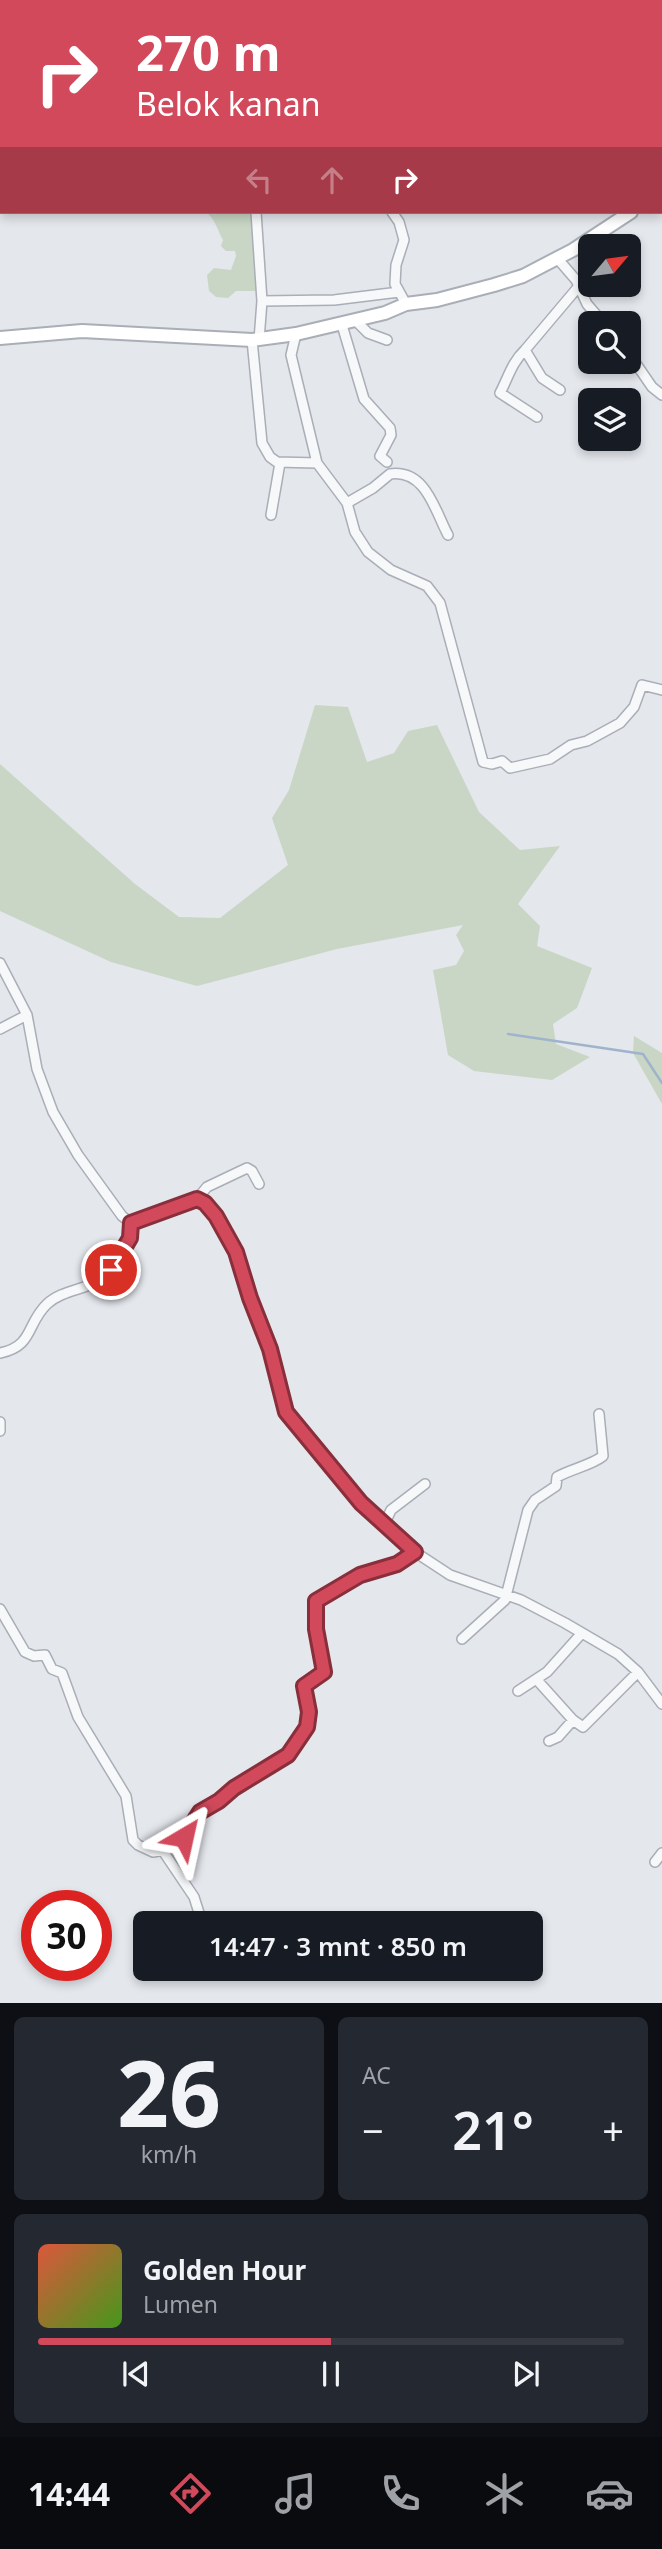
<!DOCTYPE html>
<html lang="id">
<meta charset="utf-8">
<style>
body{margin:0;font-family:"Noto Sans",sans-serif;background:#242831;color:#f1f3f6;height:100vh;display:flex;flex-direction:column;font-size:26px;white-space:nowrap}
*{box-sizing:border-box;margin:0}
p{font-size:23px;color:#9ea1a6}
.icon{flex:none;width:38px;height:38px;fill:none;stroke:currentColor;stroke-width:2;stroke-linecap:round;stroke-linejoin:round}
.map{position:relative;height:2003px;overflow:hidden}
.sheet{display:flex;flex-direction:column;gap:14px;padding:14px;background:#0d0f14;flex:1}
.sheet>*{flex:none}
.banner{position:absolute;left:0px;top:0px;width:663px;height:214px;box-shadow:0 4px 10px #0003;background:#d1495b;color:#fff;overflow:hidden}
.needle{width:46px;rotate:61deg}
.buttons{position:absolute;left:578px;top:234px;display:grid;gap:14px}
.buttons a{display:grid;place-items:center;width:63px;height:63px;border-radius:10px;background:#171b24;box-shadow:0 4px 10px #0003;font-size:35px}
.speed{position:absolute;left:21px;top:1890px;display:flex;gap:14px;font-size:35px;font-weight:700;text-align:center}
.speed>*{display:grid;place-content:center;width:91px;height:91px;border-radius:50%;background:#171b24;box-shadow:0 4px 10px #0003;line-height:1}
.speed .limit{border:10px solid #d22;background:#fff;color:#111}
.pin{position:absolute;display:grid;place-items:center;width:60px;height:60px;color:#fff;margin:-30px;border:4px solid #fff;border-radius:50%;box-shadow:0 2px 7px #0007}
.me{position:absolute;width:77px;margin:-38px;rotate:36deg;stroke-linejoin:round;filter:drop-shadow(0 0 5px #0008)}
.turn{display:flex;align-items:center;gap:24px;height:147px;padding:0 21px;font-size:32px}
.turn .icon{width:91px;height:91px;stroke-width:2.5}
.turn b{display:block;font-size:49px;line-height:60px}
.lanes{display:flex;align-items:center;height:66px;padding:0 21px;background:#0003;justify-content:center;gap:35px;direction:ltr}
.lanes .off{opacity:.35}
.big{font-size:52px;font-weight:600;line-height:1.1}
.sheet .card{flex:1;display:flex;flex-direction:column;justify-content:center;gap:10px;min-width:0;padding:0 24px;border-radius:10px;background:#242831}
.sheet .dial{align-items:center;gap:0}
.dial b{font-size:91px;line-height:1}
.song{display:flex;align-items:center;gap:21px}
.cover{width:84px;height:84px;border-radius:10px;background:linear-gradient(135deg,hsl(10 70% 55%),hsl(100 70% 35%))}
.played{height:7px;border-radius:4px;background:linear-gradient(90deg,#d1495b 50%,#363941 50%)}
.keys{display:flex;justify-content:space-around;direction:ltr}
.heat{display:flex;justify-content:space-between;align-items:center;font-size:38px;direction:ltr}
.sheet .tiles{flex:1;display:grid;gap:14px;grid-template-columns:1fr 1fr}
.card:last-child{grid-column:span 2}
.trip{position:absolute;left:133px;top:1911px;width:410px;height:70px;border-radius:10px;background:#171b24;box-shadow:0 4px 10px #0003;font-weight:600;line-height:70px;text-align:center}
.tabs{display:flex;height:112px;justify-content:space-around;align-items:center;background:#090b0e;color:#9ea1a6}
.tabs .icon{width:49px;height:49px}
.tabs .selected{color:#d1495b}
.tabs b{font-size:32px;color:#f1f3f6}
.map>svg:first-child{display:block}
</style>
<div class="map">
<svg width="662" height="2003" viewBox="0 0 662 2003">
<rect width="100%" height="100%" fill="#e4e7ec"/>
<!-- green -->
<path fill="#c9d6c5" d="M205,212H253L259,291H236L228,298L216,297L209,291L207,275L214,268L231,270L236,256L235,251H226L221,246L223,240C217,230 215,217 205,212Z
M315,705L348,707L367,762L394,753L408,731L437,725L479,812L520,850L560,846L518,904L540,926L537,946L592,968L577,1008L553,1024L556,1044L590,1057L552,1080L474,1071L448,1055L433,970L456,965L464,951L456,935L463,925L337,949L197,986L111,962L0,911V764L135,884L179,917L220,918L288,865L272,818L289,790Z
M634,1036L662,1053V1104L633,1053Z"/>
<g fill="none" stroke-linecap="round" stroke-linejoin="round">
<!-- stream -->
<path stroke="#9fb4cc" stroke-width="2.5" d="M508,1034L643,1054L662,1083"/>
<!-- minor casing -->
<g stroke="#a9aeb7" stroke-width="12">
<path id="minor" d="M256,212L262,301L259,340
M392,212L399,222L404,240L396,265L395,284L406,304
M557,258L576,280L587,304L604,324
M262,301L334,300L399,292
M356,321L368,333L387,340
M342,325L364,399L390,428L391,435L380,456L387,462
M296,334L291,355L317,463
M252,340L262,443L270,457L277,462L317,463L347,503L355,532L368,552L391,570L427,586L440,603L483,762L492,764L502,761L510,768L550,759L571,745L587,741L620,723L634,707L642,685L662,690
M525,350C512,362 508,378 500,393L537,417
M628,352L652,387L662,395
M560,390L542,378L525,350L579,286
M347,503L373,488L390,474C426,469 435,511 448,535
M271,515L280,463
M0,963L27,1015L37,1069L53,1112L78,1155L122,1216L131,1223L197,1199L205,1203L216,1216L236,1252L250,1298L270,1350L286,1412L351,1492L371,1514L415,1552L450,1575L521,1600L565,1623L618,1654L638,1672L662,1704
M0,1029L27,1015
M197,1199L207,1187L247,1168L252,1171L259,1184
M0,1353C34,1346 26,1324 47,1304C62,1290 85,1290 102,1279C112,1273 118,1259 124,1249C129,1240 133,1233 131,1223
M0,1422V1431
M384,1525L391,1510L425,1484
M0,1609L25,1652L34,1656L45,1655L52,1669L62,1673L78,1717L126,1796L133,1840L138,1845L153,1852L168,1849L186,1836L200,1812L219,1801L234,1788L286,1757L307,1727L309,1712L304,1686L324,1672L316,1629V1601L360,1575L397,1564L415,1552
M462,1639L505,1600L528,1510L535,1500L556,1486L557,1477C571,1469 592,1465 603,1456L599,1414
M537,1680L573,1720L583,1727L638,1672
M518,1691L547,1672L582,1633
M549,1741L558,1737L573,1720
M163,1851L194,1897L200,1916
M655,1862L662,1853"/>
</g>
<!-- secondary casing -->
<g stroke="#a9aeb7" stroke-width="16">
<path id="secondary" d="M0,338L82,331L252,340L296,334L385,313L406,304L437,300L494,285L523,276L573,250L631,212"/>
</g>
<!-- minor -->
<use href="#minor" stroke="#f7f8fa" stroke-width="9"/>
<!-- secondary -->
<use href="#secondary" stroke="#fff" stroke-width="12"/>
</g>
<g fill="none" stroke-linecap="round" stroke-linejoin="round">
<!-- route casing -->
<g stroke="#882f3b" stroke-width="18">
<path id="route" d="M111,1270L130,1238L131,1223L197,1199L205,1203L216,1216L236,1252L250,1298L270,1349L286,1412L361,1503L415,1552L397,1564L360,1575L316,1601V1629L324,1672L304,1686L309,1712L307,1727L288,1755L234,1788L219,1801L200,1812L184,1837"/>
</g>
<!-- route -->
<use href="#route" stroke="#d1495b" stroke-width="12"/>
</g>
</svg>
<div class="buttons">
<a><svg class="needle" viewBox="-14 -14 28 28"><path d="M0-13l5 13h-10z" fill="#e53935"/><path d="M0 13l5-13h-10z" fill="#9ea1a6"/></svg></a>
<a><svg class="icon" aria-label="search" viewBox="0 0 24 24"><circle cx="10" cy="10" r="6"/><path d="M15 15l6 6"/></svg></a>
<a><svg class="icon" aria-label="layers" viewBox="0 0 24 24"><path d="M12 4l9 5-9 5-9-5zM3 14l9 5 9-5"/></svg></a>
</div>
<div class="speed"><div class="limit">30</div></div>
<div class="pin" style="left:111px;top:1270px;background:#d93025"><svg class="icon" aria-label="arrive" viewBox="0 0 24 24"><path d="M6 21V4h12l-3 4 3 4H6"/></svg></div>
<svg class="me" style="left:184px;top:1837px" viewBox="-20 -20 40 40"><path d="M0-17L14 15 0 8-14 15z" fill="#d1495b" stroke="#fff" stroke-width="4"/></svg>
<div class="trip">14:47 · 3 mnt · 850 m</div>
<div class="banner">
<div class="turn"><svg class="icon" aria-label="right" viewBox="0 0 24 24"><path d="M7 20v-9h11M14 6l5 5-5 5"/></svg><div><b>270 m</b>Belok kanan</div></div>
<div class="lanes"><svg class="icon off" aria-label="left" viewBox="0 0 24 24"><path d="M17 20v-9H6M10 6l-5 5 5 5"/></svg><svg class="icon off" aria-label="ahead" viewBox="0 0 24 24"><path d="M12 20V5M6 11l6-6 6 6"/></svg><svg class="icon" aria-label="right" viewBox="0 0 24 24"><path d="M7 20v-9h11M14 6l5 5-5 5"/></svg></div>
</div>
</div>
<section class="sheet">
<div class="tiles">
<div class="card dial"><b>26</b><p>km/h</p></div>
<div class="card"><p>AC</p>
<div class="heat"><a>−</a><b class="big">21°</b><a>+</a></div>
</div>
<div class="card">
<div class="song"><i class="cover"></i><div><b>Golden Hour</b><p>Lumen</p></div></div>
<div class="played"></div>
<div class="keys"><svg class="icon" aria-label="previous" viewBox="0 0 24 24"><path d="M18 5L8 12l10 7zM5 5v14"/></svg><svg class="icon" aria-label="pause" viewBox="0 0 24 24"><path d="M8 5v14M16 5v14"/></svg><svg class="icon" aria-label="next" viewBox="0 0 24 24"><path d="M6 5l10 7-10 7zM19 5v14"/></svg></div>
</div>
</div>
</section>
<nav class="tabs">
<b>14:44</b>
<svg class="icon selected" aria-label="directions" viewBox="0 0 24 24"><path d="M12 3l9 9-9 9-9-9zM9 14v-3h6M13 9l2 2-2 2"/></svg>
<svg class="icon" aria-label="music" viewBox="0 0 24 24"><path d="M9 18V5l10-2v13"/><circle cx="6" cy="18" r="3"/><circle cx="16" cy="16" r="3"/></svg>
<svg class="icon" aria-label="phone" viewBox="0 0 24 24"><path d="M5 4h4l2 5-3 2q2 4 5 5l2-3 5 2v4C11 20 4 13 5 4z"/></svg>
<svg class="icon" aria-label="climate" viewBox="0 0 24 24"><path d="M12 3v18M4 7l16 10M4 17L20 7"/></svg>
<svg class="icon" aria-label="car" viewBox="0 0 24 24"><path d="M5 17H2v-5l4-1 3-4h7l3 4 3 1v5h-3M9 17h6M6 11h13"/><circle cx="7" cy="17" r="2"/><circle cx="17" cy="17" r="2"/></svg>
</nav>
